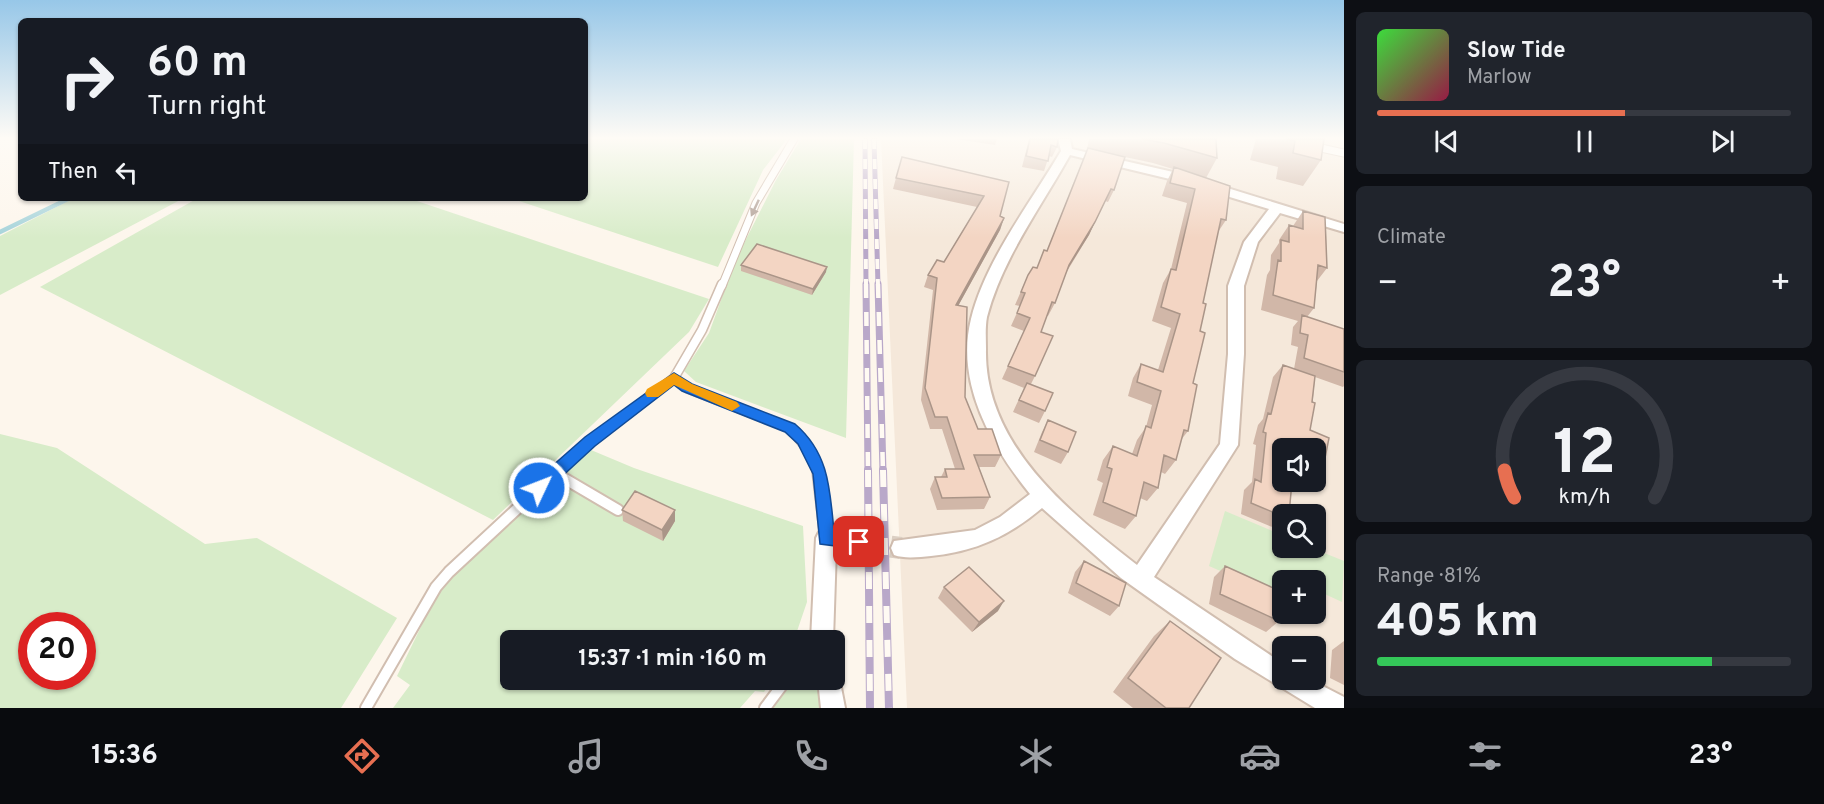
<!DOCTYPE html>
<meta charset="utf-8">
<style>
body{margin:0;font-family:Overpass,sans-serif;background:#20242c;color:#f1f3f6;height:100vh;display:flex;flex-direction:column;font-size:22px;white-space:nowrap}
*{box-sizing:border-box;margin:0}
p{font-size:20px;color:#9ea1a6}
.icon{flex:none;width:33px;height:33px;fill:none;stroke:currentColor;stroke-width:2;stroke-linecap:round;stroke-linejoin:round}
.map{position:relative;flex:1;overflow:hidden}
.side{display:flex;flex-direction:column;gap:12px;padding:12px;background:#0d0f14;width:480px}
.side>*{flex:none}
.hud{position:absolute;left:18px;top:18px;width:570px;height:183px;border-radius:9px;box-shadow:0 2px 4px #0004;background:#171b24;color:#f1f3f6;overflow:hidden}
.buttons{position:absolute;left:1272px;top:438px;display:grid;gap:12px}
.buttons a{display:grid;place-items:center;width:54px;height:54px;border-radius:9px;background:#171b24;box-shadow:0 2px 4px #0004;font-size:30px}
.speed{position:absolute;left:18px;top:612px;display:flex;gap:12px;font-size:30px;font-weight:700;text-align:center}
.speed>*{display:grid;place-content:center;width:78px;height:78px;border-radius:50%;background:#171b24;box-shadow:0 2px 4px #0004;line-height:1}
.speed .limit{border:9px solid #d22;background:#fff;color:#111}
.pin{position:absolute;display:grid;place-items:center;width:51px;height:51px;color:#fff;margin:-26px;border-radius:12px;box-shadow:0 3px 9px #0006}
.me{position:absolute;width:66px;margin:-33px;rotate:47deg;stroke-linejoin:round;filter:drop-shadow(0 0 4px #0008)}
.turn{display:flex;align-items:center;gap:21px;height:126px;padding:0 30px;font-size:27px}
.turn .icon{width:78px;height:78px;stroke-width:2.5}
.turn b{display:block;font-size:42px;line-height:51px}
.then{display:flex;align-items:center;height:57px;padding:0 30px;background:#0003;gap:12px;font-size:22px}
.big{font-size:45px;font-weight:700;line-height:1.1}
.side .widget{flex:1;display:flex;flex-direction:column;justify-content:center;gap:9px;min-width:0;padding:0 21px;border-radius:9px;background:#20242c}
.side .dial{align-items:center;gap:0}
.dial svg{height:156px;overflow:visible;fill:none;stroke:#363941;stroke-width:7;stroke-linecap:round;text-anchor:middle}
.dial text{fill:#f1f3f6;stroke:none}
.song{display:flex;align-items:center;gap:18px}
.cover{width:72px;height:72px;border-radius:9px;background:linear-gradient(135deg,hsl(120 70% 55%),hsl(340 70% 35%))}
.played{height:6px;border-radius:3px;background:linear-gradient(90deg,#e76f51 60%,#363941 60%)}
.keys{display:flex;justify-content:space-around;direction:ltr}
.heat{display:flex;justify-content:space-between;align-items:center;font-size:33px;direction:ltr}
.charge{height:9px;border-radius:4px;background:linear-gradient(90deg,#34c759 81%,#363941 0)}
.trip{position:absolute;left:500px;top:630px;width:345px;height:60px;border-radius:9px;background:#171b24;box-shadow:0 2px 4px #0004;font-weight:700;line-height:60px;text-align:center}
.menu{display:flex;height:96px;justify-content:space-around;align-items:center;background:#090b0e;color:#9ea1a6}
.menu .icon{width:42px;height:42px}
.menu .active{color:#e76f51}
.menu b{font-size:27px;color:#f1f3f6}
main{display:flex;flex:1;min-height:0}
.map>svg:first-child{display:block}
</style>
<main>
<div class="map">
<svg width="1344" height="708" viewBox="0 0 1344 708">
<rect width="100%" height="100%" fill="#fdf6ec"/>
<!-- residential -->
<path fill="#f5e8da" fill-rule="evenodd" d="M881,139H1344V708H907ZM1282,448H1316V482H1282ZM1282,514H1316V548H1282ZM1282,580H1316V614H1282ZM1282,646H1316V680H1282Z"/>
<!-- green -->
<path fill="#d8ecc9" fill-rule="evenodd" d="M585,139H787L763,170L718,267L510,198H585Z
M801,139H854L846,438L696,382L684,371L709,333L736,259L776,180Z
M74,198H184L0,295V236Z
M198,198H408L709,299L689,332L493,520L40,287Z
M0,434L57,448L205,544L257,538L397,618L341,708H0ZM32,626H82V676H32Z
M591,450L634,468L803,526L807,602L794,640H510V680H772L764,692L755,691L740,708H393L410,685L397,676L434,600L456,573Z
M1225,511L1282,535V548H1312L1344,561L1342,602L1316,590V580H1282V598L1209,566Z
M794,681C814,680 822,690 827,708H773Z"/>
<g fill="none" stroke-linecap="round" stroke-linejoin="round">
<!-- stream -->
<path stroke="#a5d3da" stroke-width="4.5" d="M0,232L70,198"/>
<!-- minor-tunnel -->
<path stroke="#dcd0c4" stroke-width="22" stroke-dasharray="22 10" stroke-linecap="butt" d="M859,542L901,548"/>
<!-- service-far2 casing -->
<g stroke="#d1beb0" stroke-width="9">
<path id="service-far2" d="M1312,146L1344,153
M722,286L756,203L794,139"/>
</g>
<!-- service-far1 casing -->
<g stroke="#d1beb0" stroke-width="11">
<path id="service-far1" d="M722,284L702,330L674,378L687,388L790,428L810,452L818,472
M558,472L590,442L674,378"/>
</g>
<!-- service casing -->
<g stroke="#d1beb0" stroke-width="14">
<path id="service" d="M818,470L826,538
M555,473L618,510
M366,708L436,587L449,572L559,470
M765,708L786,680"/>
</g>
<!-- minor casing -->
<g stroke="#d1beb0" stroke-width="4">
<path id="minor" d="M1058,139H1070L1072,149L1182,174L1344,224V232L1280,213L1258,242L1244,286V354L1238,445L1154,577L1282,663V680H1311L1344,697V708H1315L1235,659L1121,578L1042,508C1009,536 975,552 931,556C919,557 905,559 894,555L891,548L894,541L975,530L1000,517L1030,494C992,447 955,383 971,319C985,261 1031,202 1061,151ZM1070,155L1174,180L1269,209L1244,242L1228,286V354L1220,444L1137,565C1069,512 984,445 986,349C986,339 985,328 987,317C1002,259 1041,207 1070,155Z
M826,529L866,536L869,542L866,548L859,551L836,548L833,640H811L816,538L819,532Z
M834,670L838,672L845,708H821L818,680H834Z"/>
</g>
<!-- service-far2 -->
<use href="#service-far2" stroke="#fff" stroke-width="7"/>
<!-- service-far1 -->
<use href="#service-far1" stroke="#fff" stroke-width="8"/>
<!-- service -->
<use href="#service" stroke="#fff" stroke-width="10"/>
<!-- minor -->
<use href="#minor" fill="#fff" fill-rule="evenodd"/>
<!-- rail-far2 casing -->
<g stroke="#b9a8c9" stroke-width="5">
<path id="rail-far2" d="M865,139L866,286
M874,139L878,286"/>
</g>
<!-- rail-far1 casing -->
<g stroke="#b9a8c9" stroke-width="7">
<path id="rail-far1" d="M866,284L868,472
M878,284L883,472"/>
</g>
<!-- rail casing -->
<g stroke="#b9a8c9" stroke-width="8">
<path id="rail" d="M868,470L870,708
M883,470L889,708"/>
</g>
<!-- rail-far2 -->
<use href="#rail-far2" stroke="#fffaf3" stroke-width="4" stroke-dasharray="10" stroke-linecap="butt"/>
<!-- rail-far1 -->
<use href="#rail-far1" stroke="#fffaf3" stroke-width="4.5" stroke-dasharray="14" stroke-linecap="butt"/>
<!-- rail -->
<use href="#rail" stroke="#fffaf3" stroke-width="6" stroke-dasharray="17" stroke-linecap="butt"/>
</g>
<!-- wall -->
<path fill="#d1b7a8" d="M956,139H997L995,145Z
M1029,139H1058L1057,147L1052,157L1049,156L1044,171L1022,167Z
M1089,139H1216L1217,158L1206,178L1226,220L1218,232L1203,303L1188,431L1181,440L1176,460L1165,474L1161,472L1158,488L1147,501L1140,498L1136,516L1125,529L1093,515L1103,483L1097,480L1103,460L1113,446L1132,454L1137,440L1146,427L1152,405L1128,396L1133,378L1141,364L1158,370L1171,328L1152,321L1163,283L1171,269L1187,203L1162,196L1167,181L1173,169L1153,163L1125,157L1114,190L1108,202L1105,201L1089,235L1066,273L1055,303L1048,316H1047L1041,332L1035,376L1031,384L1045,411L1039,423L1013,412L1024,388L1002,379L1024,331L1011,326L1020,306L1015,305L1028,275L1037,268L1047,251L1087,150Z
M1256,139H1324L1321,160L1303,186L1276,179L1278,167L1250,160Z
M896,178L1009,182L1000,216L1004,218L1000,230L958,306L965,397L978,429L1001,455L995,467H979L990,497L984,509L937,510L930,489L935,477H941L945,469H955L942,429H930L921,400L933,290L924,287L928,275L944,262L977,207L893,189Z
M1303,211L1327,268L1317,281L1314,308L1307,317L1344,329V386L1343,387L1315,377L1310,430L1325,458L1316,468V448H1282L1298,482V484L1291,490L1282,514V524L1277,529L1241,514L1244,490L1252,482L1256,445L1253,444L1258,425L1263,419L1273,377L1283,365L1294,369L1298,347L1291,345L1293,327L1298,321L1261,310L1267,275L1270,270L1271,255L1279,243V240L1289,225L1293,226Z
M741,265L826,272L812,295L741,271Z
M1048,420L1068,452L1061,464L1034,452L1042,432Z
M622,510H675V521L663,541L623,521Z
M1084,561L1119,606L1110,616L1068,593L1075,572Z
M1225,566L1279,621L1266,632L1209,604L1214,577Z
M944,587L998,611L972,632L938,598Z
M1170,621L1189,708H1133L1113,692L1154,636Z
M1344,641V685L1330,678L1332,650Z"/>
<!-- shaded-wall -->
<path fill="#aa9588" d="M1004,218L1000,230L952,317L956,305Z
M1095,222L1089,235L1062,278L1069,265Z
M827,267L826,272L812,295L813,289Z
M675,510V521L663,541L662,530Z
M1004,601L998,611L972,632L979,622Z"/>
<!-- building -->
<path fill="#f3d5c3" stroke="#aa9588" stroke-width="1.5" d="M1030,139H1058L1057,147L1051,145L1048,161L1026,156Z
M1142,139H1216L1217,158L1164,143Z
M1286,139H1324L1321,160L1293,153L1295,141Z
M1088,148L1125,157L1114,190L1111,189L1095,222L1069,265L1055,303L1052,302L1041,332L1053,336L1035,376L1008,366L1030,318L1017,313L1025,293L1021,292L1028,275L1033,267L1037,268L1044,250L1047,251Z
M902,157L1009,182L1000,216L1004,218L956,305L967,307L965,397L978,429H992L1001,455H974L990,497L942,498L935,477H947L945,469H964L947,417H935L925,388L937,278L928,275L937,260L944,262L984,196L896,178Z
M1174,167L1230,186L1226,220L1221,219L1203,303L1206,304L1200,331L1205,333L1193,383L1197,385L1188,431L1184,430L1176,460L1164,455L1158,488L1144,482L1136,516L1103,502L1112,469L1107,467L1113,446L1137,456L1146,426L1151,428L1161,391L1137,382L1141,364L1163,372L1180,314L1161,307L1171,269L1176,270L1195,189L1170,183Z
M1303,211L1325,217L1327,268L1318,265L1314,308L1273,295L1278,260L1281,261V240L1289,242V225L1303,229Z
M757,244L827,267L813,289L741,265Z
M1302,315L1344,329V372L1304,358L1308,335L1300,333Z
M1283,365L1315,376L1312,402L1315,403L1310,430L1329,438L1325,458L1316,454V448H1282V482H1298V484L1292,482L1289,514H1282V516L1251,503L1255,479L1261,482L1266,433L1263,432L1268,413L1271,414Z
M1027,383L1053,393L1045,411L1019,400Z
M1048,420L1076,432L1068,452L1040,440Z
M635,491L675,510L662,530L622,510Z
M1084,561L1126,583L1119,606L1076,583Z
M1225,566L1282,592L1279,621L1220,594Z
M969,567L1004,601L979,622L944,587Z
M1170,621L1221,658L1189,708H1166L1128,678Z"/>
<!-- one-way arrows -->
<defs><path id="oneway-solid" d="M-6-.8H1V-3.2L6.5 0L1 3.2V.8H-6Z" transform="scale(1.5)"/></defs>
<use fill="#af9d94" href="#oneway-solid" transform="translate(755 208) rotate(115)"/>
<!-- sky -->
<linearGradient id="sky" x2="0" y2="1"><stop stop-color="#97c7e8"/><stop offset="0.58" stop-color="#fefbf6"/><stop offset="1" stop-color="#fefbf6" stop-opacity="0"/></linearGradient>
<rect width="1344" height="238" fill="url(#sky)"/>
<!-- route -->
<path fill="#1a73e8" stroke="#114b97" stroke-width="1.5" d="M674,373L692,384L795,424C829,453 830,489 834,532L865,536L867,542L865,547L859,549L820,544L813,474L798,444L785,432L682,391L674,385L595,446L545,492H533L531,488L533,483L585,437Z"/>
<!-- slow -->
<path fill="#f59e0b" d="M674,373L692,384L737,402L740,406L732,411L674,385L658,397H647L645,393L647,389Z"/>
</svg>
<div class="buttons">
<a><svg class="icon" aria-label="sound" viewBox="0 0 24 24"><path d="M4 9h4l5-4v14l-5-4H4zM17 9q2 3 0 6"/></svg></a>
<a><svg class="icon" aria-label="search" viewBox="0 0 24 24"><circle cx="10" cy="10" r="6"/><path d="M15 15l6 6"/></svg></a>
<a>+</a>
<a>−</a>
</div>
<div class="speed"><div class="limit">20</div></div>
<div class="pin" style="left:859px;top:542px;background:#d93025"><svg class="icon" aria-label="arrive" viewBox="0 0 24 24"><path d="M6 21V4h12l-3 4 3 4H6"/></svg></div>
<svg class="me" style="left:539px;top:488px" viewBox="-20 -20 40 40"><circle r="17" fill="#1a73e8" stroke="#fff" stroke-width="3"/><path d="M0-11L8 9 0 5-8 9z" fill="#fff"/></svg>
<div class="trip">15:37 · 1 min · 160 m</div>
<div class="hud">
<div class="turn"><svg class="icon" aria-label="right" viewBox="0 0 24 24"><path d="M7 20v-9h11M14 6l5 5-5 5"/></svg><div><b>60 m</b>Turn right</div></div>
<div class="then">Then<svg class="icon" aria-label="left" viewBox="0 0 24 24"><path d="M17 20v-9H6M10 6l-5 5 5 5"/></svg></div>
</div>
</div>
<section class="side">
<div class="widget">
<div class="song"><i class="cover"></i><div><b>Slow Tide</b><p>Marlow</p></div></div>
<div class="played"></div>
<div class="keys"><svg class="icon" aria-label="previous" viewBox="0 0 24 24"><path d="M18 5L8 12l10 7zM5 5v14"/></svg><svg class="icon" aria-label="pause" viewBox="0 0 24 24"><path d="M8 5v14M16 5v14"/></svg><svg class="icon" aria-label="next" viewBox="0 0 24 24"><path d="M6 5l10 7-10 7zM19 5v14"/></svg></div>
</div>
<div class="widget"><p>Climate</p>
<div class="heat"><a>−</a><b class="big">23°</b><a>+</a></div>
</div>
<div class="widget dial"><svg viewBox="0 0 100 80">
<path d="M14 69A42 42 0 1 1 86 69"/>
<path d="M14 69A42 42 0 0 1 9 55" stroke="#e76f51"/>
<text x="50" y="56" font-size="32" font-weight="700">12</text>
<text x="50" y="72" font-size="11">km/h</text>
</svg></div>
<div class="widget"><p>Range · 81%</p><b class="big">405 km</b><div class="charge"></div></div>
</section>
</main>
<nav class="menu">
<b>15:36</b>
<svg class="icon active" aria-label="directions" viewBox="0 0 24 24"><path d="M12 3l9 9-9 9-9-9zM9 14v-3h6M13 9l2 2-2 2"/></svg>
<svg class="icon" aria-label="music" viewBox="0 0 24 24"><path d="M9 18V5l10-2v13"/><circle cx="6" cy="18" r="3"/><circle cx="16" cy="16" r="3"/></svg>
<svg class="icon" aria-label="phone" viewBox="0 0 24 24"><path d="M5 4h4l2 5-3 2q2 4 5 5l2-3 5 2v4C11 20 4 13 5 4z"/></svg>
<svg class="icon" aria-label="climate" viewBox="0 0 24 24"><path d="M12 3v18M4 7l16 10M4 17L20 7"/></svg>
<svg class="icon" aria-label="car" viewBox="0 0 24 24"><path d="M5 17H2v-5l4-1 3-4h7l3 4 3 1v5h-3M9 17h6M6 11h13"/><circle cx="7" cy="17" r="2"/><circle cx="17" cy="17" r="2"/></svg>
<svg class="icon" aria-label="filters" viewBox="0 0 24 24"><path d="M4 7h16M4 17h16"/><circle cx="9" cy="7" r="2"/><circle cx="15" cy="17" r="2"/></svg>
<b>23°</b>
</nav>
